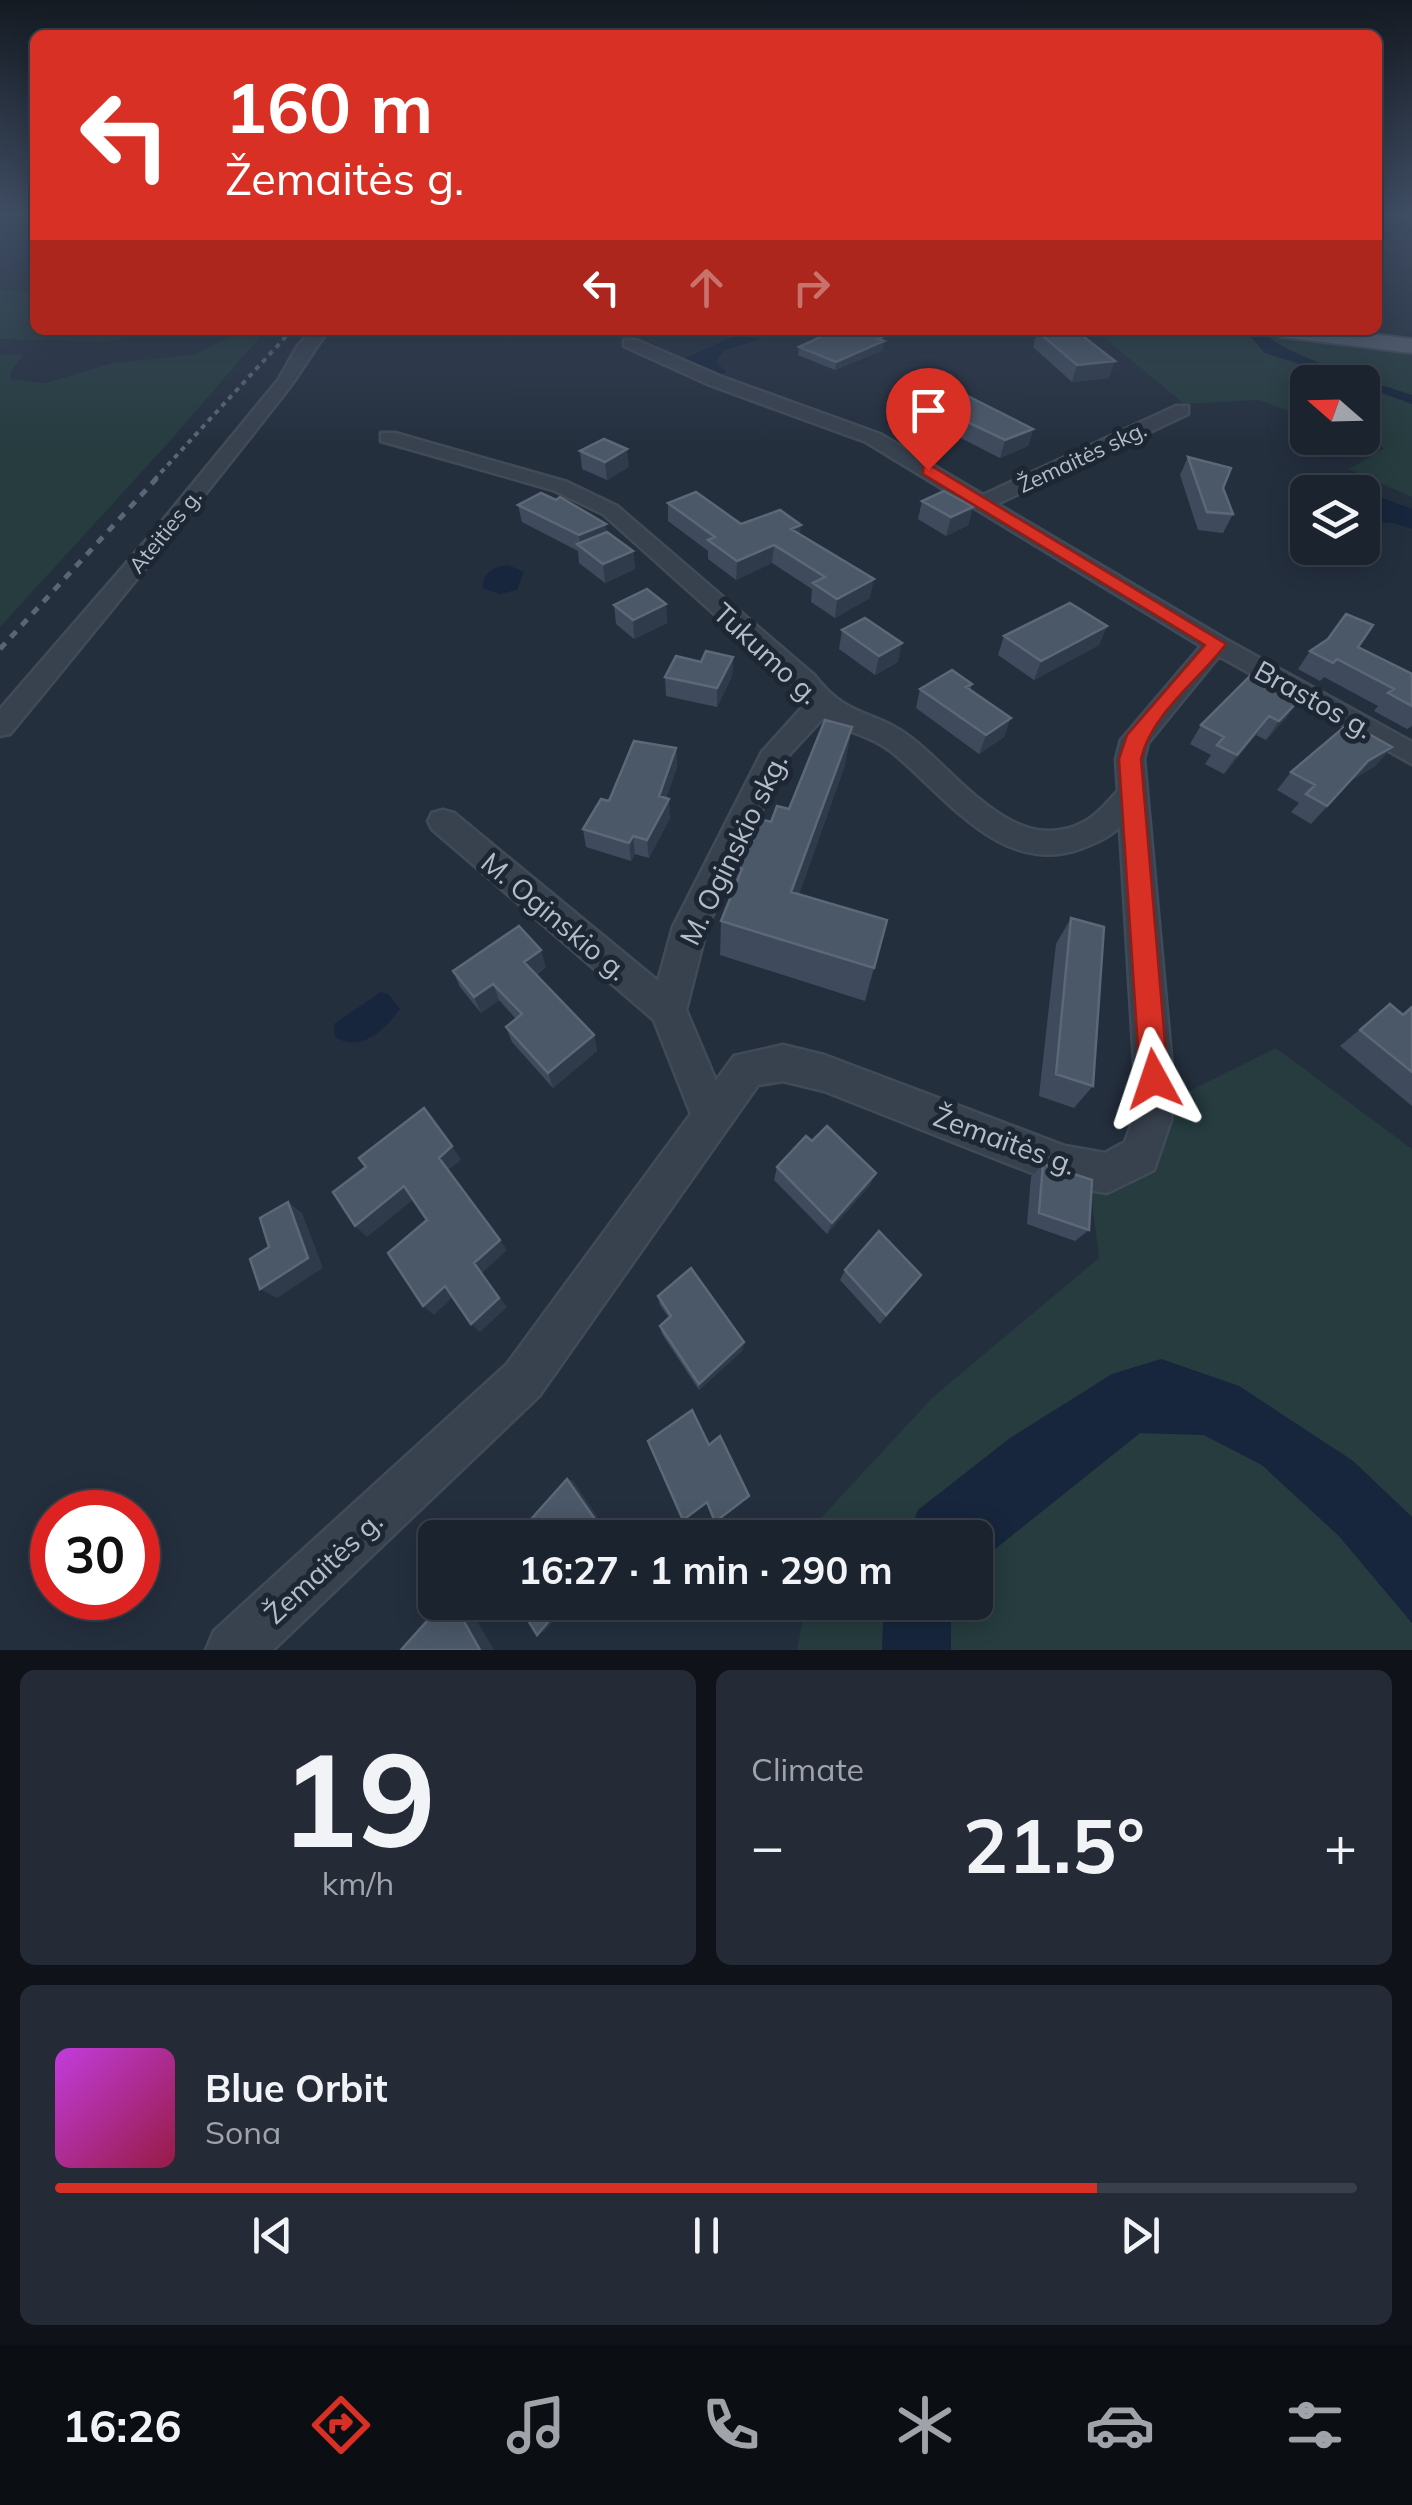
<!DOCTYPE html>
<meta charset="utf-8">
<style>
body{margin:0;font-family:Mulish,sans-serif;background:#242b36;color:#f1f3f6;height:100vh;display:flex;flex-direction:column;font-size:38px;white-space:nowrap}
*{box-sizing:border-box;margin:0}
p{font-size:32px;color:#a0a4aa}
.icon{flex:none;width:55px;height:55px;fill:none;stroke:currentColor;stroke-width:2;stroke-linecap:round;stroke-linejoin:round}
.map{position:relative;height:1650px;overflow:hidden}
.side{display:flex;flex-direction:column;gap:20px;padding:20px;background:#0f1319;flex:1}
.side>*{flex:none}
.guide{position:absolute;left:30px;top:30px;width:1352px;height:305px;border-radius:15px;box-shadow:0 5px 25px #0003,0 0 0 2px #39404a;background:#d93025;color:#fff;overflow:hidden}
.needle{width:65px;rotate:290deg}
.buttons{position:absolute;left:1290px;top:365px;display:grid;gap:20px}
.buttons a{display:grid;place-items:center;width:90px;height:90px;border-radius:15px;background:#1b232e;box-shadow:0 5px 25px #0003,0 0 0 2px #39404a;font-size:50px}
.speed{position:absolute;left:30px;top:1490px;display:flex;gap:20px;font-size:50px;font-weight:700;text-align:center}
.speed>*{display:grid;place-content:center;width:130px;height:130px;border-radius:50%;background:#1b232e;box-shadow:0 5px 25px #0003,0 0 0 2px #39404a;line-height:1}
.speed .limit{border:15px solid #d22;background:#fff;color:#111}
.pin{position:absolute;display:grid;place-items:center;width:85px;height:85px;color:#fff;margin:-102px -42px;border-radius:50% 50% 50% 0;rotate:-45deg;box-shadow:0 0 10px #0007}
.pin .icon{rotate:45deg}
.me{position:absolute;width:110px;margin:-55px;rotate:355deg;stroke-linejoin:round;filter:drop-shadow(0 0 8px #0008)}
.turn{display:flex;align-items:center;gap:35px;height:210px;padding:0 30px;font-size:45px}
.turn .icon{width:130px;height:130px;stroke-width:2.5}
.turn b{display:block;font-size:70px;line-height:85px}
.lanes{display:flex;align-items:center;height:95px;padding:0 30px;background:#0003;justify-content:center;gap:50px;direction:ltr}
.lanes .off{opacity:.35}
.big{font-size:75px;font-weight:700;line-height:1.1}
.side .widget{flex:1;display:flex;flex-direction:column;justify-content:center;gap:15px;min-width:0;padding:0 35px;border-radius:15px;background:#242b36}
.side .dial{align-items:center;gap:0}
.dial b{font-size:130px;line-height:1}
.song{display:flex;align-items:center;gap:30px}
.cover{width:120px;height:120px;border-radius:15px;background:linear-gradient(135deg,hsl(290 70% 55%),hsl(340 70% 35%))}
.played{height:10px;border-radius:5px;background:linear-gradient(90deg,#d93025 80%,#39404a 80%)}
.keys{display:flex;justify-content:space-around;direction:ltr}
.heat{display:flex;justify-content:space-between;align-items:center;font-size:55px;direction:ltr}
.side .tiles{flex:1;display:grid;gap:20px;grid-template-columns:1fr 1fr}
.widget:last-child{grid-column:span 2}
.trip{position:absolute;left:418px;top:1520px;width:575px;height:100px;border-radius:15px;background:#1b232e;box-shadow:0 5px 25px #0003,0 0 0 2px #39404a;font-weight:700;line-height:100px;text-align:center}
.tabs{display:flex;height:160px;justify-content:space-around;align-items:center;background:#0b0e12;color:#a0a4aa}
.tabs .icon{width:70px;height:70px}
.tabs .current{color:#d93025}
.tabs b{font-size:45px;color:#f1f3f6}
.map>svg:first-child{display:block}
</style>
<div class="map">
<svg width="1412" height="1650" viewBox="0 0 1412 1650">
<rect width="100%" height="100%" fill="#242f3e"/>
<!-- green -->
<path fill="#263c3f" d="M0,290L35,292V330H156L109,342L0,339Z
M266,330L170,441L0,627V354L23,355L10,372L11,379L46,383L113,363L194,355L240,332Z
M1095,330H1187L1250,337L1265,353L1353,382H1308L1307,418L1259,400L1184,404Z
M1266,334L1412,352V395C1386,386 1275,353 1266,334Z
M1363,386L1412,404V497L1349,469L1385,448L1360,438Z
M1276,1048L1412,1149V1517L1353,1461L1239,1386L1161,1359L918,1510L908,1537L818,1538L821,1518L933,1397L1099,1258L1091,1193L1152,1156L1183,1094Z
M1140,1433L1204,1435L1262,1465L1339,1536L1412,1623V1650H951V1623L960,1603L975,1602V1572L980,1561Z
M806,1603H884L882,1650H797Z"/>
<!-- water -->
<path fill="#17263c" d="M1246,331L1266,333C1275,352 1386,387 1412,395V404L1363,386L1362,382L1265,353Z
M738,335L760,339L723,351L716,362L726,372L720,374L685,358Z
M1365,491L1412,509V529L1393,523L1363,522L1361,492Z
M508,565L524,572L517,590L500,594L482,588C484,572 493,567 508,565Z
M381,992L389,995L400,1009C384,1031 360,1053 335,1037L334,1024Z
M1161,1359L1239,1386L1353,1461L1412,1517V1623L1339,1536L1262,1465L1204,1435L1140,1433L980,1561L975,1572V1538L908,1537L918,1510L1010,1438L1112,1374Z
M884,1603H960L951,1623V1650H882Z"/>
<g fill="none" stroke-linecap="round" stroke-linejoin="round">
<!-- street casing -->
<g stroke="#414a57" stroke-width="5">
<path id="street" d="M312,330H329C313,350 301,373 285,393C195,508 103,621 10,734L0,736V709L150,536L279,379L297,347Z
M624,340H636L722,377L880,434L983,495L1176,406H1188V414L997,504L1225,639L1412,742V764L1219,656L1148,743L1144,759L1173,1079L1171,1120L1154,1170L1107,1193L1065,1186L824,1091L783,1081L758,1085L539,1396L273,1650H206L214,1631L507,1364L691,1114L654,1020L432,829L428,821L432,813L443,810L454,813L658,981L673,927L762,752L807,702L797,688L603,514L553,490L381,441V433H395L567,482L617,506L815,676C848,719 873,709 910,737C958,773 1015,859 1084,822C1098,815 1107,802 1118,791L1116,759L1121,740L1201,646L866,442L710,385L624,346ZM823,718C844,732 871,735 892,752C945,795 1001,877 1080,849C1095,843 1108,838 1120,827L1135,1079L1133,1120L1125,1142L1105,1153L1065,1146L824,1055L783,1045L734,1056L716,1081L686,1010L707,927L787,757Z"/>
</g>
<!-- secondary casing -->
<g stroke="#414a57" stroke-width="6">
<path id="secondary" d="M1400,214H1412V222Z"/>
</g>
<!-- primary casing -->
<g stroke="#414a57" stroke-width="4">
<path id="primary" d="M1269,330H1341L1412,339V353L1281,337Z"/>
</g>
<!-- street -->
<use href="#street" fill="#38414e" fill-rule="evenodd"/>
<!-- secondary -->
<use href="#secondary" fill="#465061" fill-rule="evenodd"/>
<!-- primary -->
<use href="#primary" fill="#56606e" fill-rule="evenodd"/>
<!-- rail-far1 -->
<path stroke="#5a6575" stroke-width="4" stroke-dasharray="5 5" stroke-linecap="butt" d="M154,480L292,330"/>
<!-- rail -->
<path stroke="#5a6575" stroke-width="5" stroke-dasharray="8 8" stroke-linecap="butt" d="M0,649L157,478"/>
</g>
<!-- wall -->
<path fill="#3f4b5c" d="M1037,331L1109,378L1072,382L1033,347Z
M839,333L882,337L883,350L835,370L798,355L799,347Z
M899,399L1033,429L1028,446L1000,458L933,424L921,429L896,416Z
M580,451L629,467L607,480L582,469Z
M1188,457L1223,488L1233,514L1223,533L1198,530L1180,475Z
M922,501L973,507L968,525L946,536L918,519Z
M668,503L741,524L800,535L870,598L835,618L811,602L812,589L772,563L736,580L708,559V551L668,521Z
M518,505L607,532L633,551L635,569L605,583L579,563L578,551L522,522Z
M666,604L667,623L634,639L616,624L614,605Z
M1107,626L1099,645L1034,680L998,655L1004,636Z
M842,630L898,662L875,675L839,649Z
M1358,647L1412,674V726L1407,729L1374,711L1378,706L1324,677L1320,681L1298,669L1310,651Z
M733,657L732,676L717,707L666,696L665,677L701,662Z
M972,684L970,690L1004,737L979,754L916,708L920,689Z
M1300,699L1286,718L1266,740L1256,735L1224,774L1205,764L1211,755L1190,744L1201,725Z
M1392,747L1375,766L1352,780L1311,824L1291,812L1299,803L1277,790L1291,772Z
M676,748L677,767L666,798L670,818L649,858L635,854L631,861L586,847L583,829L609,801Z
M845,765L799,894L887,920L865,1001L720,955L721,921L730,899L731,866L771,822L789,809Z
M1071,918L1093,1086L1074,1108L1039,1096L1056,944Z
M546,967L536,975L594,1035L597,1051L553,1088L512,1042L506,1027L516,1019L499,1000L481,1013L460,987L453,971Z
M1390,1004L1402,1014L1412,1006V1106L1340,1046Z
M1043,1164L1089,1230L1075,1241L1027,1224L1031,1177Z
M777,1167L870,1185L827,1234L774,1180Z
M845,1270L921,1275L880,1324L840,1280Z
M658,1296L743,1350L699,1390L662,1334L660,1326L669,1318L660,1305Z"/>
<!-- shaded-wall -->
<path fill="#2f3b4b" d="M882,337V342L884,341L883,350L835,370L836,362Z
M1115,361L1109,378L1072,382L1077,365Z
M936,407L933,424L921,429L924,412Z
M1033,429L1028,446L1000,458L1005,440Z
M627,449L629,467L607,480L605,462Z
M973,507L968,525L946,536L951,517Z
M606,524L608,541L580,547L579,535Z
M801,525L799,544L791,529Z
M774,545L772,563L736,580L737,561Z
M633,551L635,569L605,583L603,564Z
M874,579L870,598L835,618L837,599Z
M666,604L667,623L634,639L633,620Z
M1107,626L1099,645L1034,680L1041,661Z
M902,643L898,662L875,675L879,656Z
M733,657L732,676L717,707V688Z
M1300,699L1286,718L1266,740L1279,721Z
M1269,716L1256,735L1224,774L1237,755Z
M1011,718L1004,737L979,754L986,735Z
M852,727L845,765L787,927L791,892Z
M1392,747L1375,766L1352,780L1311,824L1368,761Z
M676,748L677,767L660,815L659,796Z
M669,799L670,818L649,858L647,840Z
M633,836L635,854L631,861L629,843Z
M541,950L546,967L529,979L524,962Z
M493,984L499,1000L481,1013L474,997Z
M594,1035L597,1051L553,1088L548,1073Z
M452,1146L461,1160L448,1170L439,1158Z
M876,1173L870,1185L827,1234L832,1223Z
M404,1186L415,1198L367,1237L355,1226Z
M288,1202L302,1213L323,1268L277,1298L260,1289Z
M500,1240L507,1250L482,1273L507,1307L480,1332L471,1324L474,1263Z
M445,1286L454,1296L434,1315L423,1306Z
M744,1342L743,1350L699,1390V1384Z
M567,1479L573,1481L612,1538H608Z
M453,1602H466L494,1650H480Z
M565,1602H569L545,1631L537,1635Z"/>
<!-- building -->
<path fill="#4b5868" stroke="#5c6777" stroke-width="2.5" d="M846,330H861L882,337L878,339L884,341L836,362L799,347L833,331L839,333Z
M1049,330H1075L1115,361L1077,365L1037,331Z
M942,383L1033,429L1005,440L936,407L924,412L899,399Z
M604,439L627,449L605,462L580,451Z
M1188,457L1231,468L1223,488L1233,514L1207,512Z
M944,491L973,507L951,517L922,501Z
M696,492L741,524L780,510L801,525L791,529L874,579L837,599L813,583L825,577L774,545L737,561L708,540L715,537L668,503Z
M541,493L556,500L560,497L606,524L579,535L518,505Z
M607,532L633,551L603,564L577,544Z
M647,589L666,604L633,620L614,605Z
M1070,603L1107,626L1041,661L1004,636Z
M1346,614L1373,625L1358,647L1412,674V706L1388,693L1394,689L1337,659L1333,663L1310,651L1328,639Z
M865,618L902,643L879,656L842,630Z
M706,651L733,657L717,688L665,677L676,656L701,662Z
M952,670L972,684L966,687L1011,718L986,735L920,689Z
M1250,676L1300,699L1279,721L1269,716L1237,755L1217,745L1224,737L1201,725Z
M825,720L852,727L791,892L887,920L874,968L721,921L742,869L731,866L752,817L771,822L777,806L789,809Z
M1349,723L1392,747L1368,761L1327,806L1306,794L1315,785L1291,772Z
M634,741L676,748L659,796L669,799L647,840L633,836L629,843L583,829L601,799L609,801Z
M1071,918L1104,927L1093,1086L1056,1074Z
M519,926L541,950L524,962L594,1035L548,1073L506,1027L522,1014L493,984L474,997L453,971Z
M1390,1004L1403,1015L1412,1007V1072L1360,1030Z
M424,1108L452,1146L439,1158L500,1240L474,1263L499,1298L471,1324L445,1286L423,1306L388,1253L427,1220L404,1186L355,1226L333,1192L366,1167L359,1158Z
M827,1126L876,1173L832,1223L777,1167L806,1136L812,1141Z
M1043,1164L1092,1180L1089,1230L1039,1213Z
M288,1202L308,1258L260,1289L250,1259L269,1247L260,1218Z
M879,1231L921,1275L886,1315L845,1270Z
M691,1268L744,1342L699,1384L660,1326L671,1316L658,1296Z
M692,1410L709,1445L720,1436L749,1496L715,1522L707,1502L683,1520L648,1441Z
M567,1479L608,1538H517L516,1536Z
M444,1602H453L480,1650H401Z
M517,1602H565L537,1635Z"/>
<!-- sky -->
<linearGradient id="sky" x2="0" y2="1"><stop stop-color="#141a22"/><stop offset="0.48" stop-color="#3f4d63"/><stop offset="1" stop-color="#3f4d63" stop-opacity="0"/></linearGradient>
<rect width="1412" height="446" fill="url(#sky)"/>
<!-- route -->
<path fill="#d93025" stroke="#8d1f18" stroke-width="2.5" d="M923,467H933L1226,644C1199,680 1151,714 1141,759L1168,1079L1164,1089L1154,1093L1144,1089L1140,1079L1119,759L1127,735L1205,645L923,474Z"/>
<g text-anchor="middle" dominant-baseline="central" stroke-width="10" stroke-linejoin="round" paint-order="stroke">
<!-- far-street labels -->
<g font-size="22" fill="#b4bcc9" stroke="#1d2633">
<text transform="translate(1082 457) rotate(-25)">Žemaitės skg.</text>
<text transform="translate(165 531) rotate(-51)">Ateities g.</text>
</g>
<!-- street labels -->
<g font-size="28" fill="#b4bcc9" stroke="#1d2633">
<text transform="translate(767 653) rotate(43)">Tukumo g.</text>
<text transform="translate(1314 699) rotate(29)">Brastos g.</text>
<text transform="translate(733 849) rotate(-64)">M. Oginskio skg.</text>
<text transform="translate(555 916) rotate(40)">M. Oginskio g.</text>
<text transform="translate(1005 1140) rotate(20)">Žemaitės g.</text>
<text transform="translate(323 1567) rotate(-43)">Žemaitės g.</text>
</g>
</g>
</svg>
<div class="buttons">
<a><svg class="needle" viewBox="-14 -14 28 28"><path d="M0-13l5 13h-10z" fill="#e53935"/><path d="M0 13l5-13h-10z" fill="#a0a4aa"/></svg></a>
<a><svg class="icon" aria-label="layers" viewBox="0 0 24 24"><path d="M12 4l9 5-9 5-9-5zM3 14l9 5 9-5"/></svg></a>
</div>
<div class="speed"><div class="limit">30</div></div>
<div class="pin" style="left:928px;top:470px;background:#d93025"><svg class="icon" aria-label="arrive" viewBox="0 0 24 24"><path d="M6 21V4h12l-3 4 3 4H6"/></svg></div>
<svg class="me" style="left:1154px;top:1079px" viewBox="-20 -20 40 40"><path d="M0-17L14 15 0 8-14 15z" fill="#d93025" stroke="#fff" stroke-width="4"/></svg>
<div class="trip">16:27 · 1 min · 290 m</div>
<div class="guide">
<div class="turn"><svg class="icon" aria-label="left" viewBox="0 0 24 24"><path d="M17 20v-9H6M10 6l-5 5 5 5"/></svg><div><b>160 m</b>Žemaitės g.</div></div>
<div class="lanes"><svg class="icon" aria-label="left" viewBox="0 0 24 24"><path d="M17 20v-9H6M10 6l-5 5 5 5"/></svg><svg class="icon off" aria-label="ahead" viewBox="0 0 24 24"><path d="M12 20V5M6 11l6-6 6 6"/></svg><svg class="icon off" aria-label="right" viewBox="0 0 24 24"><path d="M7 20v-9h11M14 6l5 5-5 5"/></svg></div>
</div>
</div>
<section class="side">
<div class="tiles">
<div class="widget dial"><b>19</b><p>km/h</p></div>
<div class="widget"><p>Climate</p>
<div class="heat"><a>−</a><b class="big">21.5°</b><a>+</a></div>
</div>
<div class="widget">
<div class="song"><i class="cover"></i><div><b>Blue Orbit</b><p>Sona</p></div></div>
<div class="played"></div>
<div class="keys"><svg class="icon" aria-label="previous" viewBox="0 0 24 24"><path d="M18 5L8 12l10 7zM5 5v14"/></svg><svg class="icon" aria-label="pause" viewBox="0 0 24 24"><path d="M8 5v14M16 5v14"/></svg><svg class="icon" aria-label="next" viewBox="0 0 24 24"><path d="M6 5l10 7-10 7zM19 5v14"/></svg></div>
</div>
</div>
</section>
<nav class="tabs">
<b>16:26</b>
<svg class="icon current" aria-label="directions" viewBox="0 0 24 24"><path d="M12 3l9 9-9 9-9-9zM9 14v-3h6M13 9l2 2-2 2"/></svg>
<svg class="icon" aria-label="music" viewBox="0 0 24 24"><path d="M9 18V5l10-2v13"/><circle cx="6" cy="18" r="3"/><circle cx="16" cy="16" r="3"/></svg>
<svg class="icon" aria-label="phone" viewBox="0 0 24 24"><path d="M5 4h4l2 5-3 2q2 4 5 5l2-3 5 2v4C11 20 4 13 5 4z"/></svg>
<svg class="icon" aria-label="climate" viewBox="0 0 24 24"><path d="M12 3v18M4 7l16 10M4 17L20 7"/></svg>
<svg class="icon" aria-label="car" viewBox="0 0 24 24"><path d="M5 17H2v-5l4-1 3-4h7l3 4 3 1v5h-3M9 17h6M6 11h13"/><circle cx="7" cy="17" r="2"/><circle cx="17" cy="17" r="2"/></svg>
<svg class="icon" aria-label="filters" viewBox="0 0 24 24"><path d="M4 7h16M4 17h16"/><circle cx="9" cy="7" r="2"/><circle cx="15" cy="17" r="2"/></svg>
</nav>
